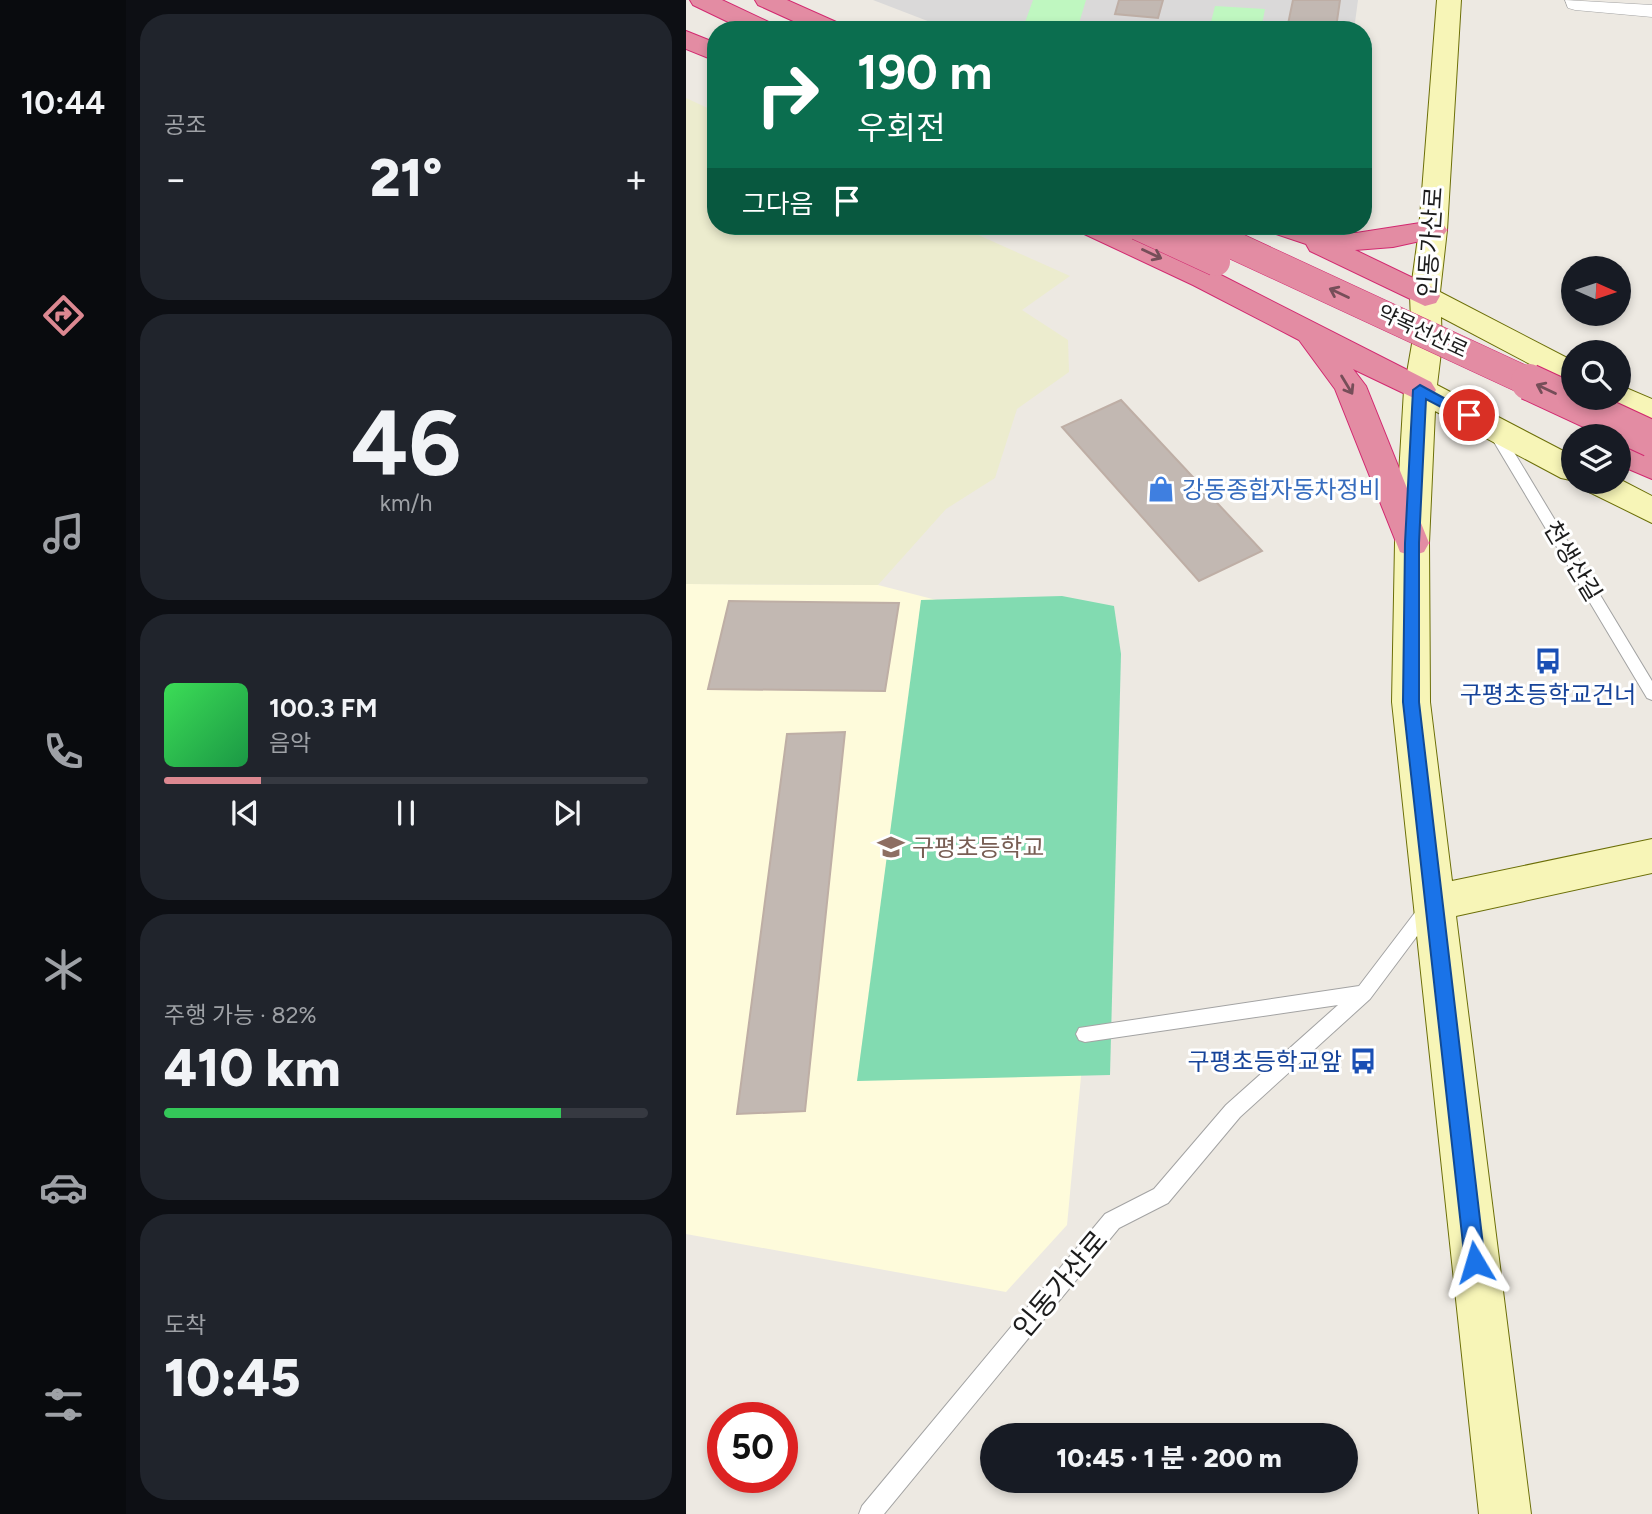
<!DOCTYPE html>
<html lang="ko">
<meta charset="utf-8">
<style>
body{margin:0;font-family:Figtree,"Noto Sans KR",sans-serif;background:#20242c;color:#f1f3f6;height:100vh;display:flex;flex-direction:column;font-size:26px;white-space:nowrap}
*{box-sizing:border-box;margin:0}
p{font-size:23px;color:#9ea1a6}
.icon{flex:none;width:38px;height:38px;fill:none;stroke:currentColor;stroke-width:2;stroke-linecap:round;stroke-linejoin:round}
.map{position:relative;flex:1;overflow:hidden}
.drawer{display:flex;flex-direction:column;gap:14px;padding:14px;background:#0d0f14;width:560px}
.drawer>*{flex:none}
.hud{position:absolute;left:21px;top:21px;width:665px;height:214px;border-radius:28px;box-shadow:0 4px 10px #0003;background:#0b6e4f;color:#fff;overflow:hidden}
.needle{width:46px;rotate:93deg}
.controls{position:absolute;left:875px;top:256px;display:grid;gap:14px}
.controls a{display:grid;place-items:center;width:70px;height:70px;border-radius:50%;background:#171b24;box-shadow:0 4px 10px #0003;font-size:35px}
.speed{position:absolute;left:21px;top:1402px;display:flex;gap:14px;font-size:35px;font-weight:700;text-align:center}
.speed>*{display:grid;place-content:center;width:91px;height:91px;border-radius:50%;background:#171b24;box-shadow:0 4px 10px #0003;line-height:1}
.speed .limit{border:10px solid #d22;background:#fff;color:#111}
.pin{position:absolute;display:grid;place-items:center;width:60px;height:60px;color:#fff;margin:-30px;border:4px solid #fff;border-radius:50%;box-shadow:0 2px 7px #0007}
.me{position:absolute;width:77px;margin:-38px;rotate:353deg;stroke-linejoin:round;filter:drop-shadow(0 0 5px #0008)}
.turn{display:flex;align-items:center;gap:24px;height:147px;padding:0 35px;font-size:32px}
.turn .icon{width:91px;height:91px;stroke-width:2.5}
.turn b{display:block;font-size:49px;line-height:60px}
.then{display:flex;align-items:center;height:66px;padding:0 35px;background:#0003;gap:14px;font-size:26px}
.big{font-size:52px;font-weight:800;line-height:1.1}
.drawer .card{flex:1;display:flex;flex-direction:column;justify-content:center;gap:10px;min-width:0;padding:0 24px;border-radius:28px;background:#20242c}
.drawer .dial{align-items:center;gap:0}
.dial b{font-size:91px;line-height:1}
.song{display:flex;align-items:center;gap:21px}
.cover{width:84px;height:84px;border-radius:10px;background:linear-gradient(135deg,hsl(130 70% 55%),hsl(140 70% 35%))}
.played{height:7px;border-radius:4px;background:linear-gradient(90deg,#dc8891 20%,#363941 20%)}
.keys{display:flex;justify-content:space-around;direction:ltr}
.heat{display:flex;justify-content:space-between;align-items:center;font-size:38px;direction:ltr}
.charge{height:10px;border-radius:5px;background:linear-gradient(90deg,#34c759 82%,#363941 0)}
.trip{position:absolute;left:294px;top:1423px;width:378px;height:70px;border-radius:35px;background:#171b24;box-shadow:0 4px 10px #0003;font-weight:800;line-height:70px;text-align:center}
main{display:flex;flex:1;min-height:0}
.dock{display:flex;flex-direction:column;width:126px;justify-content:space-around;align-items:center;background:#090b0e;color:#9ea1a6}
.dock .icon{width:49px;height:49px}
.dock .current{color:#dc8891}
.dock b{font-size:32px;color:#f1f3f6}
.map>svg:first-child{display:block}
</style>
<main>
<nav class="dock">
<b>10:44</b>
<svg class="icon current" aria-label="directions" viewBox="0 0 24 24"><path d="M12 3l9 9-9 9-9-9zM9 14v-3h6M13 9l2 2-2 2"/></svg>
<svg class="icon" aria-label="music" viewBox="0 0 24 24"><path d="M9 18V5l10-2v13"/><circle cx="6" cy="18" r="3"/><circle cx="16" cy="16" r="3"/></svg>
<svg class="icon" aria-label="phone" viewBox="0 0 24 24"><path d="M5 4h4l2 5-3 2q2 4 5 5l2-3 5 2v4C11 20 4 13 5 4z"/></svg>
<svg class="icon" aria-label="climate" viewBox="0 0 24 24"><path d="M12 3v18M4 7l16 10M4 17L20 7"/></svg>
<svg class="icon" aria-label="car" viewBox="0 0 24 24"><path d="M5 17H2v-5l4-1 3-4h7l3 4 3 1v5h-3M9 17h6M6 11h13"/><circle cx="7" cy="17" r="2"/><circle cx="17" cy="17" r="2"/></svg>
<svg class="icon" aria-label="filters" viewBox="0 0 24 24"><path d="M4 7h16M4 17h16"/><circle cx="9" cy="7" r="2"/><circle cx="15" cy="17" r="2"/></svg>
</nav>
<section class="drawer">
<div class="card"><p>공조</p>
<div class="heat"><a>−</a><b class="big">21°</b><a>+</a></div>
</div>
<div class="card dial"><b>46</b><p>km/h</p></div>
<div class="card">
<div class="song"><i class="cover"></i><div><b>100.3 FM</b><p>음악</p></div></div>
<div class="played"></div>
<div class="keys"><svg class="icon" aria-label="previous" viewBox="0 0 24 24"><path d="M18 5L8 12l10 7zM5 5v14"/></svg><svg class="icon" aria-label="pause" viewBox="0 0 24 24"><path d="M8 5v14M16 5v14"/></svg><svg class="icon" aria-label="next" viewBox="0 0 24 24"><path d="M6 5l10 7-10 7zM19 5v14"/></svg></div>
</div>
<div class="card"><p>주행 가능 · 82%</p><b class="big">410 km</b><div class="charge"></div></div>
<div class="card"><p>도착</p><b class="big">10:45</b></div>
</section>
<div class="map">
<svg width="966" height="1514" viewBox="0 0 966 1514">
<rect width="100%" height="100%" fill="#ede9e2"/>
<!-- residential -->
<path fill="#dad9d9" d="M187,0H672L668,30H265Z"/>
<!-- education -->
<path fill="#fefbdb" d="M0,584L192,585L391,636L399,1034L381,1225L320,1292L0,1234Z"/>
<!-- farmland -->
<path fill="#ececce" d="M0,98L30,112V226H272L384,276L336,310L382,340L383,372L331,409L309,478L260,509L192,585L0,584Z"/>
<!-- park -->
<path fill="#bff7c0" d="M347,0H400L391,30L337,28Z
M529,6L579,9L575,30H523Z"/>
<!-- pitch -->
<path fill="#82dbb1" d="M376,596L428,606L435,654L424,1075L171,1081L235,600Z"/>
<!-- building -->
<path fill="#c2b8b2" stroke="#beaea5" stroke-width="2" d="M433,0H477L472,18L429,14Z
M607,0H654L650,28L602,24Z
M435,400L576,551L513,581L376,427Z
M43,601L213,603L199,691L22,689Z
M159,732L119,1111L51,1114L101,734Z"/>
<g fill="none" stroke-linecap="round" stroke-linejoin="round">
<!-- lane casing -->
<g stroke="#a3a3a3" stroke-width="2">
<path id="lane" d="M809,427L814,429L966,681V700L961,698L802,432Z
M743,900L749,902L751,907L749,912L684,999L554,1117L482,1203L433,1228L198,1514H173L176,1506L419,1214L468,1189L540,1105L652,1005L399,1042L393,1040L390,1034L393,1028L673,986L737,902Z"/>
</g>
<!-- street casing -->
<g stroke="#a3a3a3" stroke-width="1">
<path id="street" d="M879,0L966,5V17L889,10L882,8Z"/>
</g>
<!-- secondary casing -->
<g stroke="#6c6f08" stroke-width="2">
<path id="secondary" d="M751,0H775L761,230L754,292L887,361V384L876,381L755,317L756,344L751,385L887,456L889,481L875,478L749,411L743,543L744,702L766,881L966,839V873L770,916L845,1514H793L706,702L709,543L718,390L726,344L724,296L733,230Z
M933,385L966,399V423L922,404L918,397H933Z
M933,479L966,496V523L897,489L892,481H933Z"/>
</g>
<!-- highway casing -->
<g stroke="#d22970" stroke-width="2">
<path id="highway" d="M4,0H36L89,25L92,30H59L7,5Z
M69,0H101L157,25L160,30H127L72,5Z
M0,31L30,43V61L0,49Z
M747,221L757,224L761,230L757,236L707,247L669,250L750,289L754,296L750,303L739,306L624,251L620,244L584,232L580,226H620L670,233Z
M390,226H427L527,271L745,382L750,390L745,398L734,401L667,369L680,386L743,543L738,552L726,556L714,552L649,389L613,340L507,285L394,232Z
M933,440L966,453V479L933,465Z"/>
</g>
<!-- lane -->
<use href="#lane" fill="#fff" fill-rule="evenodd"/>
<!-- street -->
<use href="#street" fill="#fff" fill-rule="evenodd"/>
<!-- secondary -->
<use href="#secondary" fill="#f7f5b7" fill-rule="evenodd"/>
<!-- highway -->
<use href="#highway" fill="#e38ca3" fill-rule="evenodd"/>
<!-- highway-bridge-far1 casing -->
<g stroke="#d22970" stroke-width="29" stroke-linecap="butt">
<path id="highway-bridge-far1" d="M452,226L530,262
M506,226L847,384"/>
</g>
<!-- highway-bridge casing -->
<g stroke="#d22970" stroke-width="38" stroke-linecap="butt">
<path id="highway-bridge" d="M843,382L966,439"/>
</g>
<!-- highway-bridge-far1 -->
<use href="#highway-bridge-far1" stroke="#e38ca3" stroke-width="28"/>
<!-- highway-bridge -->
<use href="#highway-bridge" stroke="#e38ca3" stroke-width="36"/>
</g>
<!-- one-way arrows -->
<defs><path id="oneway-shaft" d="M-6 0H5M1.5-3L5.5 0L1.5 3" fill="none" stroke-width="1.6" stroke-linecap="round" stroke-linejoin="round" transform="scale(1.75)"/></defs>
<g stroke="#764e59">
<use href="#oneway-shaft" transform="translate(466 254) rotate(25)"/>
<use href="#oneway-shaft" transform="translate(653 293) rotate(-155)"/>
<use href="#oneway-shaft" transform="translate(661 385) rotate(59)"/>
<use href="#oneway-shaft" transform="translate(860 389) rotate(-155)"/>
</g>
<!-- route -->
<path fill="#1a73e8" stroke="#114b97" stroke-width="2" d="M734,385L789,415L783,420L778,419L740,399L733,543V702L799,1262L796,1269L789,1272L782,1269L779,1262L717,702L719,543L727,390Z"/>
<!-- icons -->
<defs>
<g id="shop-bare" transform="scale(2.1)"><path d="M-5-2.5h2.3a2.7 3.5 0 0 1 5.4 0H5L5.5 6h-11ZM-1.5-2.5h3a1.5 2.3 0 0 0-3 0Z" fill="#3f7fe0" stroke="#fff" stroke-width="2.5" paint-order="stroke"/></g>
<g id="bus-bare" transform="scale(2.1)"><path d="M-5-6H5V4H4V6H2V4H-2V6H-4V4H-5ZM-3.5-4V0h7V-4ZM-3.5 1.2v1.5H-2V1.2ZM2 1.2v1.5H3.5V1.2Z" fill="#1a4fb4" stroke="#fff" stroke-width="2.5" paint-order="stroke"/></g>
<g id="school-bare" transform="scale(2.1)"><path d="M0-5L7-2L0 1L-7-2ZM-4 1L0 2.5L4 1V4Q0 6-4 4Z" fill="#8d6e63" stroke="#fff" stroke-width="2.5" paint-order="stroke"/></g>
</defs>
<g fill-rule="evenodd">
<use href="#shop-bare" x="475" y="489"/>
<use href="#bus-bare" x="862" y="661"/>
<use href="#school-bare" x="205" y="847"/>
<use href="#bus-bare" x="677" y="1061"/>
</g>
<g text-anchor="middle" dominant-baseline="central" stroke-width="6" stroke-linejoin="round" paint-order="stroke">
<!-- far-street labels -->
<g font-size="21" fill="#1c1c1c" stroke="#fff">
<text transform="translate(737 331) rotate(25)">약목선산로</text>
</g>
<!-- street labels -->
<g font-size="24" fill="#1c1c1c" stroke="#fff">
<text transform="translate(744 242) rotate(-86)">인동가산로</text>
<text transform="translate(887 561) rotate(59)">천생산길</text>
</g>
<!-- shop labels -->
<g font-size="24" fill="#366cbe" stroke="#fff" text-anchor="start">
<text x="496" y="489">강동종합자동차정비</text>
</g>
<!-- transit labels -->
<g font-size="24" fill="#164399" stroke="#fff">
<text x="862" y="694">구평초등학교건너</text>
<text x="656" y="1061" text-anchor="end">구평초등학교앞</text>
</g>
<!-- education labels -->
<g font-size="24" fill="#785e54" stroke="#fff" text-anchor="start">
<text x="226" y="847">구평초등학교</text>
</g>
<!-- near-street labels -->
<g font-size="28" fill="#1c1c1c" stroke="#fff">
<text transform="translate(374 1284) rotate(-50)">인동가산로</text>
</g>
</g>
</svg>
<div class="controls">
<a><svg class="needle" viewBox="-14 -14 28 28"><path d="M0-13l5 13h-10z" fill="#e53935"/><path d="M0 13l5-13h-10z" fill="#9ea1a6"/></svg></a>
<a><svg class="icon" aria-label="search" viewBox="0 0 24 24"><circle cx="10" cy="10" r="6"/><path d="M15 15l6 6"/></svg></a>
<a><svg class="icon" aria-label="layers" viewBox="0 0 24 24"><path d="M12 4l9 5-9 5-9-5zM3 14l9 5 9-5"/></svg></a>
</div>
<div class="speed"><div class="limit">50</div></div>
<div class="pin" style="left:783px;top:415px;background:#d93025"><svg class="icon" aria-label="arrive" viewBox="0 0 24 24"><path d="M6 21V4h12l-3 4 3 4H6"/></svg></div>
<svg class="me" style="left:789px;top:1262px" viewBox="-20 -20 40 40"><path d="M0-17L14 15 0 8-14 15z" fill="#1a73e8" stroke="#fff" stroke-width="4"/></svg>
<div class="trip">10:45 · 1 분 · 200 m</div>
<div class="hud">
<div class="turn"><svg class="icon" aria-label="right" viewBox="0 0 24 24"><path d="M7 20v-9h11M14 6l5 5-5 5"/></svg><div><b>190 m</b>우회전</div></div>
<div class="then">그다음<svg class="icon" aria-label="arrive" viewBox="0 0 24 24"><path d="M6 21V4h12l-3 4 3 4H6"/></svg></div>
</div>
</div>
</main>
